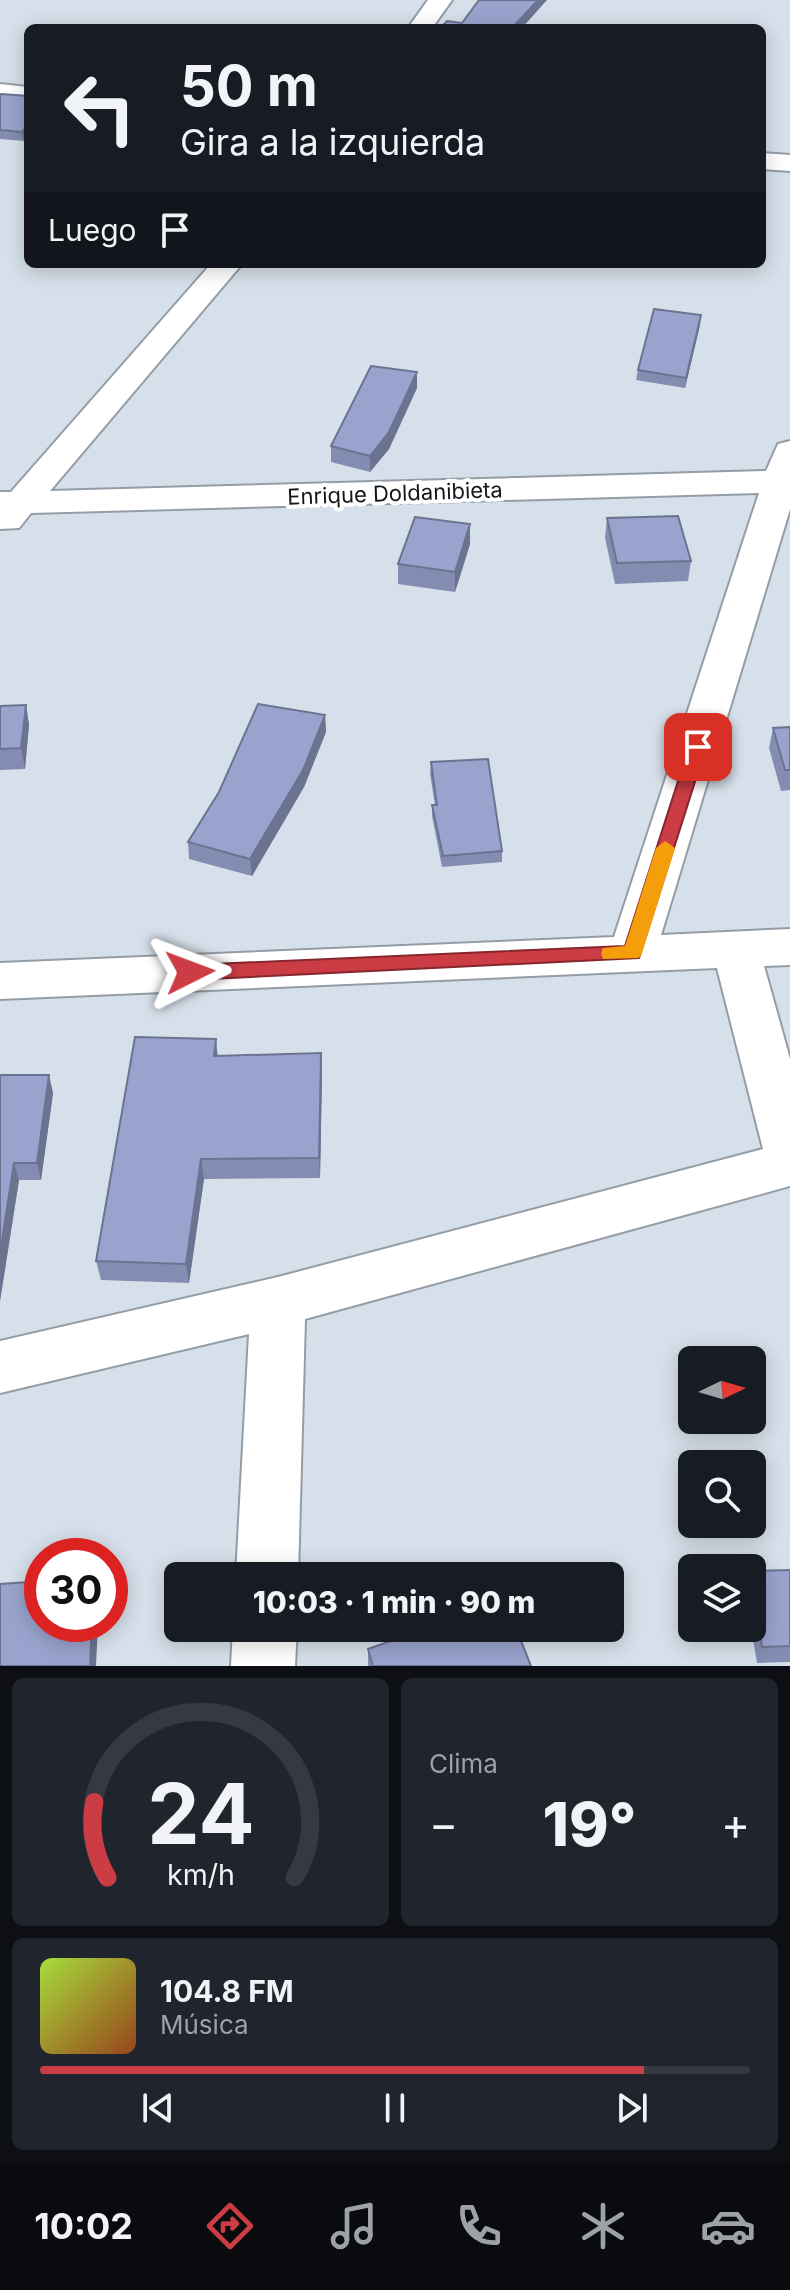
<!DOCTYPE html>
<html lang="es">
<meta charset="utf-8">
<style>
body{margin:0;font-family:Inter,sans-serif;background:#20242c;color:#f1f3f6;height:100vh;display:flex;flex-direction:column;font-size:30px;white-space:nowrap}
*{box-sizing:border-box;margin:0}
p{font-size:26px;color:#9ea1a6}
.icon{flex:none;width:44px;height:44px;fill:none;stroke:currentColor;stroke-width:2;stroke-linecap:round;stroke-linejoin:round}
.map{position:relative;height:1666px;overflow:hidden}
.panel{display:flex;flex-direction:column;gap:12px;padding:12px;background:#0d0f14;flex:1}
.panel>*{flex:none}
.hud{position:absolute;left:24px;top:24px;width:742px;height:244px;border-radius:12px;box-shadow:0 4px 20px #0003;background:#171b24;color:#f1f3f6;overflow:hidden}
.needle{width:52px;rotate:85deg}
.tools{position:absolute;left:678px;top:1346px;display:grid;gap:16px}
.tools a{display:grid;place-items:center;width:88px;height:88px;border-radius:12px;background:#171b24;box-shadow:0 4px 20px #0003;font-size:40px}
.speed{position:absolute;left:24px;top:1538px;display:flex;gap:16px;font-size:40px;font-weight:700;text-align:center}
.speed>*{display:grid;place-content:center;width:104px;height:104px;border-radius:50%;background:#171b24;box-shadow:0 4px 20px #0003;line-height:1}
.speed .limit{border:12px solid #d22;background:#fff;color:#111}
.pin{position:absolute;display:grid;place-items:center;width:68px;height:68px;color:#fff;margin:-34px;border-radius:16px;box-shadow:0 4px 12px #0006}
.me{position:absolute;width:88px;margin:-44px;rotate:87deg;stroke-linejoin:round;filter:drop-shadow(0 0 6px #0008)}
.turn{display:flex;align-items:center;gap:28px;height:168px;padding:0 24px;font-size:36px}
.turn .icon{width:104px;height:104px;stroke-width:2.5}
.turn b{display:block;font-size:56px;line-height:68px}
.then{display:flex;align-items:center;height:76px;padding:0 24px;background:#0003;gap:16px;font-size:30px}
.big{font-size:60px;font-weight:800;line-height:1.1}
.panel .widget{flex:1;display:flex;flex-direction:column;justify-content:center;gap:12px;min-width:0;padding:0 28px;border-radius:12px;background:#20242c}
.panel .dial{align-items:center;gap:0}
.dial svg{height:208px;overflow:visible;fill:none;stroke:#363941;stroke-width:7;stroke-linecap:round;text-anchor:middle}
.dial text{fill:#f1f3f6;stroke:none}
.song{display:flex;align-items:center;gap:24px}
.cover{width:96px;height:96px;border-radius:12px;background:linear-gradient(135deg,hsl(80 70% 55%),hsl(20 70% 35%))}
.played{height:8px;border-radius:4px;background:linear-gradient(90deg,#cc3c45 85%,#363941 85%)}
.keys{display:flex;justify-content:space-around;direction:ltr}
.heat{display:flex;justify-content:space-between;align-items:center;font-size:44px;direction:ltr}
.panel .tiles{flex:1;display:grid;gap:12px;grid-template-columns:1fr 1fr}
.widget:last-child{grid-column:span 2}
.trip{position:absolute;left:164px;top:1562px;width:460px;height:80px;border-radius:12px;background:#171b24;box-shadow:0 4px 20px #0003;font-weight:800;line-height:80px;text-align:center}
.tabs{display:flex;height:128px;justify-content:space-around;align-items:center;background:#090b0e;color:#9ea1a6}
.tabs .icon{width:56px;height:56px}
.tabs .current{color:#cc3c45}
.tabs b{font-size:36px;color:#f1f3f6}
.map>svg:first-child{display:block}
</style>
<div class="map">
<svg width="790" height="1666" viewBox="0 0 790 1666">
<rect width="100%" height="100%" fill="#d6e0ea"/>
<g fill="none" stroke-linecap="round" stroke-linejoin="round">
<!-- minor casing -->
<g stroke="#949da6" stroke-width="4">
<path id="minor" d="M428,0H452L432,28H408Z
M0,84L28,87V103L0,100Z
M762,153L790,155V171L762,169Z
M211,264H242L50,491L766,471L778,444L790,441V509L661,935L790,929V965L764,966L790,1059V1186L305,1319L298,1576H236L249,1334L0,1393V1341L278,1277L763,1149L717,968L0,999V963L614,937L759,493L31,513L19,528L0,529V492H11Z
M233,1628H297L295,1666H231Z"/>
</g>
<!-- minor -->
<use href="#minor" fill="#fff" fill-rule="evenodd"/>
</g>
<!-- wall -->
<path fill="#848db1" d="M0,95L28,96V135L24,141L0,139Z
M700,325L685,388L636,380L638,370Z
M417,388L389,449L370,472L331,462V446Z
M607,518L691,561L688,581L615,584L605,538Z
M470,524V544L455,592L398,584V564Z
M26,705L29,725L25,769L0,770V706Z
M325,715L326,732L304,787L252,876L189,859L188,842L219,792Z
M790,727V790L781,791L769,748L773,728Z
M431,762L502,851V862L442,867L432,816V805H435L430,774Z
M321,1053L322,1074L320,1178L204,1179L189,1283L101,1280L96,1261L218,1056Z
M0,1075L53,1093L41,1180H19L0,1301Z
M790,1570V1662L757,1663L751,1628L752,1571Z
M368,1649L531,1666H368Z"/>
<!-- shaded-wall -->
<path fill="#6b7390" d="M538,0H547L522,28H512Z
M28,124V135L24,141L22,132Z
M701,315L700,325L685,388L686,378Z
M417,372V388L389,449L370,472V456Z
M470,524V544L455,592V572Z
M26,705L29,725L25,769L21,748Z
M325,715L326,732L304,787L252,876L250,859Z
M216,1039L218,1060L214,1056Z
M321,1053L322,1074L320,1178L319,1158Z
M49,1075L53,1093L41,1180L37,1163Z
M201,1159L204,1179L189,1283L186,1264Z
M14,1163L19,1180L0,1301V1253Z
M92,1624H98L96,1666H90Z"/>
<!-- building -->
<path fill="#99a4ce" stroke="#6b7390" stroke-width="2" d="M479,0H538L512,28H440L447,21L462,23Z
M1,94L28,96V124L22,132L0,130V95Z
M654,309L701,315L686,378L638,370Z
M371,366L417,372L389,432L370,456L331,446Z
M678,516L691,561L617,563L607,518Z
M415,517L470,524L455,572L398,564Z
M258,704L325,715L303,770L250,859L188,842L219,792Z
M26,705L21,748L0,749V706Z
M790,727V770H785L773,728Z
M488,759L502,851L443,856L432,805H437L431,762Z
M135,1037L216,1039L214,1056L321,1053L319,1158L201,1159L186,1264L96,1261Z
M0,1075H49L37,1163H14L0,1253Z
M790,1570V1646L762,1647L752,1580V1571Z
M42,1581V1624H92L90,1666H0V1584Z
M428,1628H516L531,1666H373L368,1649Z"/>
<!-- route -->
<path fill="#cc3c45" stroke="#85272d" stroke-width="2" d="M698,741L706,747L639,958L190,980L183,978L180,972L183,967L190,965L625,946L689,747Z"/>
<!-- slow -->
<path fill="#f59e0b" d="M665,841L675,848L642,953L639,958L603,959L601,954L603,948L625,946L656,848Z"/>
<g text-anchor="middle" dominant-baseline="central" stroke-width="8" stroke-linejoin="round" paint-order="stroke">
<!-- street labels -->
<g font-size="22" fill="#13161a" stroke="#fff">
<text transform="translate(395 493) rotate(-2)">Enrique Doldanibieta</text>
</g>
</g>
</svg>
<div class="tools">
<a><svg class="needle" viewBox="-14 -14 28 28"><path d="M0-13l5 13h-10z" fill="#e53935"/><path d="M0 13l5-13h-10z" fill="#9ea1a6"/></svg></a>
<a><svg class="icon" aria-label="search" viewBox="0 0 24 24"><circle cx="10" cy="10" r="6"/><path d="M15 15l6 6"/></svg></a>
<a><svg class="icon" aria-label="layers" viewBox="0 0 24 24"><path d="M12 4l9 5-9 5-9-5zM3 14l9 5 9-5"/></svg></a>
</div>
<div class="speed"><div class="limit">30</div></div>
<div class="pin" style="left:698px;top:747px;background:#d93025"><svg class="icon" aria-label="arrive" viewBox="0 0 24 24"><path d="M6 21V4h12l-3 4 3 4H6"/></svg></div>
<svg class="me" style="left:190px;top:972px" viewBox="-20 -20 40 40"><path d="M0-17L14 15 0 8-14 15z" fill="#cc3c45" stroke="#fff" stroke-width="4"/></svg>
<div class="trip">10:03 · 1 min · 90 m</div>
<div class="hud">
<div class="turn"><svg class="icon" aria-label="left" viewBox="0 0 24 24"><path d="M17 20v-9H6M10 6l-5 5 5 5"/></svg><div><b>50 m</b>Gira a la izquierda</div></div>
<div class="then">Luego<svg class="icon" aria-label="arrive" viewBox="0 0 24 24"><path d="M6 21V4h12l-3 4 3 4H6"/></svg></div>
</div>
</div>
<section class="panel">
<div class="tiles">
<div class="widget dial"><svg viewBox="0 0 100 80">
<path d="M14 69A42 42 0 1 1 86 69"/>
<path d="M14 69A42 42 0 0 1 9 40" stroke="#cc3c45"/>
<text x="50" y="56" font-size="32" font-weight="700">24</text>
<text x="50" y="72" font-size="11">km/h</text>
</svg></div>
<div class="widget"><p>Clima</p>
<div class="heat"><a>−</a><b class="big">19°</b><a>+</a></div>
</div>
<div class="widget">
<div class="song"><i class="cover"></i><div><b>104.8 FM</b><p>Música</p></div></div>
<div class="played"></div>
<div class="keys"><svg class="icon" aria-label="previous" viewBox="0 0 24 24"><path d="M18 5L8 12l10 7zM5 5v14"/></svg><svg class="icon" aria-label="pause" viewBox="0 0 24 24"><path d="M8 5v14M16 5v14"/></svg><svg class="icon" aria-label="next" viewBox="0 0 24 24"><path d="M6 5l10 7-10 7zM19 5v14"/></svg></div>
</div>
</div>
</section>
<nav class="tabs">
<b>10:02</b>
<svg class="icon current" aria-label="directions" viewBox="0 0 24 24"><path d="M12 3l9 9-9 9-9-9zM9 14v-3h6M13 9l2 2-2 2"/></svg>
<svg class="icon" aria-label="music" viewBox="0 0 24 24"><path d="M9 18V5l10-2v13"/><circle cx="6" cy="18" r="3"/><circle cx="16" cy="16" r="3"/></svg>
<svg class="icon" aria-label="phone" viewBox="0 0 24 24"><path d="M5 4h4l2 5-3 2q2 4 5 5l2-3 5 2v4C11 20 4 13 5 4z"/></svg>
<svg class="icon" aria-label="climate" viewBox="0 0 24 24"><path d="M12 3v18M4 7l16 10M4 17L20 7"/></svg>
<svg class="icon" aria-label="car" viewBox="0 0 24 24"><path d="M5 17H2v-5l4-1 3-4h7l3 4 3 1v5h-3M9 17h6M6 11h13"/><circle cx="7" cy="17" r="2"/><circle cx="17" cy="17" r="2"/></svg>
</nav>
